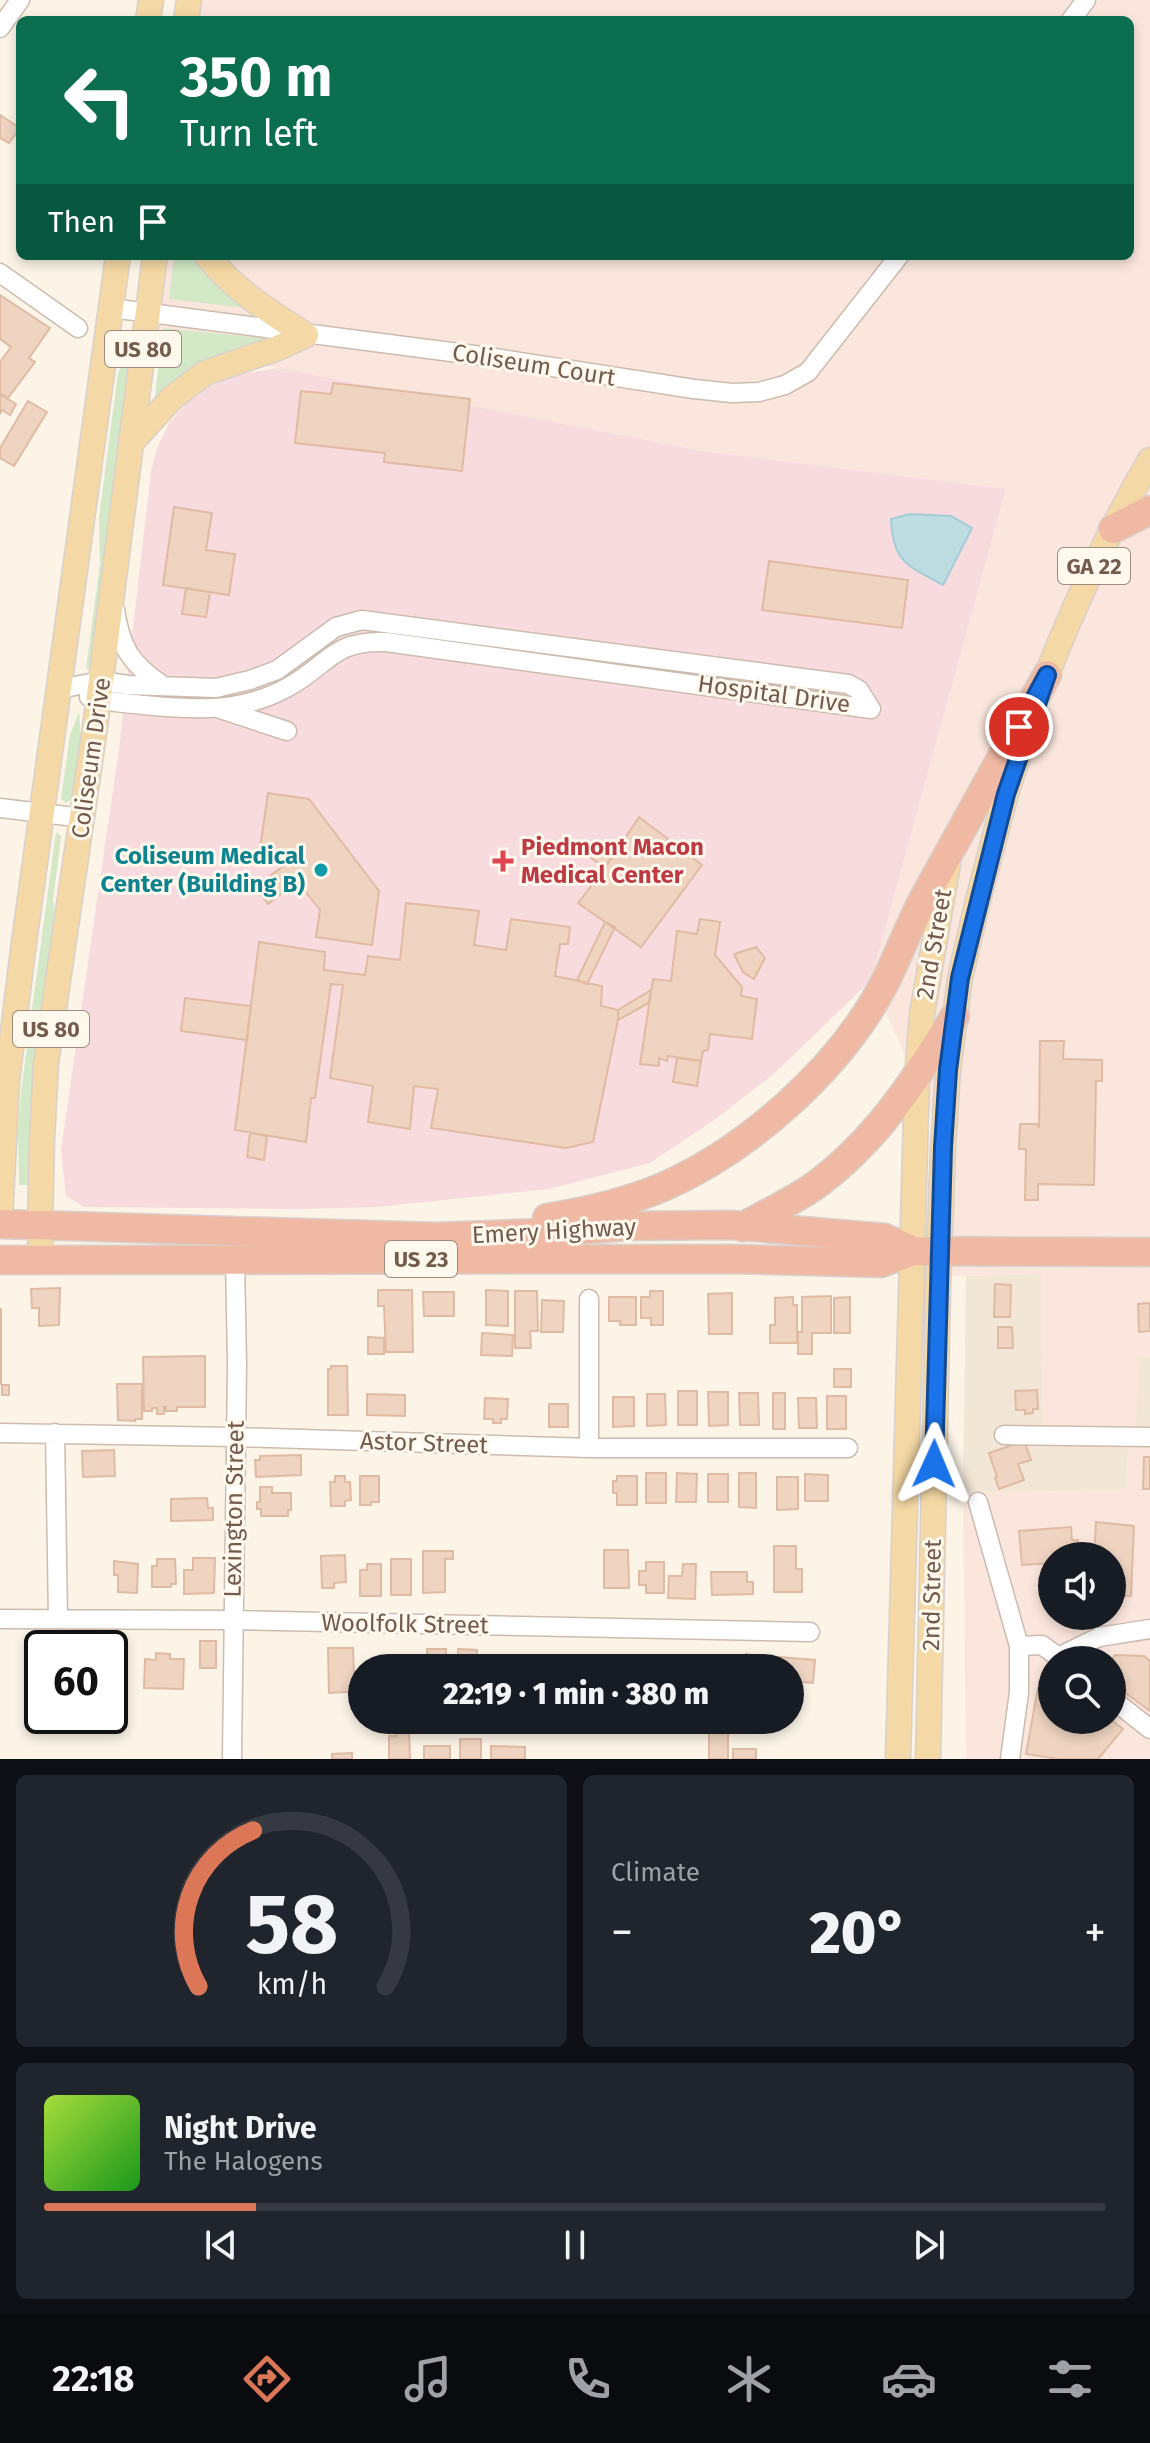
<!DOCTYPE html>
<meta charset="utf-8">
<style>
body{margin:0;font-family:"Fira Sans",sans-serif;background:#20242c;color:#f1f3f6;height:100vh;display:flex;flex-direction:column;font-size:30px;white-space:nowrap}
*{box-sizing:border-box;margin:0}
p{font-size:26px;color:#9ea1a6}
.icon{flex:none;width:44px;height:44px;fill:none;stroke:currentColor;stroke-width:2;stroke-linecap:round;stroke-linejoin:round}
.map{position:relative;height:1759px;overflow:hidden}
.details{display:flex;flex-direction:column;gap:16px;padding:16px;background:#0d0f14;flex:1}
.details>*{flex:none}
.hud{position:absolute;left:16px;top:16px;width:1118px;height:244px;border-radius:12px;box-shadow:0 4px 12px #0003;background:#0b6e4f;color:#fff;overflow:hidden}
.tools{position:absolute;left:1038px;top:1542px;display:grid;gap:16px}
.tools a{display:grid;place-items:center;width:88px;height:88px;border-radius:50%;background:#171b24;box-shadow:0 4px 12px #0003;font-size:40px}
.speed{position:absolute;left:24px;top:1630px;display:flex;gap:16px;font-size:40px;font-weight:700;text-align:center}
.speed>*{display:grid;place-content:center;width:104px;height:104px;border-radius:50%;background:#171b24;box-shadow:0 4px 12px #0003;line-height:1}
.speed .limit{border:4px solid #111;border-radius:12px;background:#fff;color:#111}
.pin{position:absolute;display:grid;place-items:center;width:68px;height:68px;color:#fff;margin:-34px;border:4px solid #fff;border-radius:50%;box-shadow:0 2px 8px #0007}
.me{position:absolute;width:88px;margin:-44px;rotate:1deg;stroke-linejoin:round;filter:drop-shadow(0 0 6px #0008)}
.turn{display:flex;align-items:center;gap:28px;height:168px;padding:0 32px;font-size:36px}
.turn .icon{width:104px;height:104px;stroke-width:2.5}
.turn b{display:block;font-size:56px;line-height:68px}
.then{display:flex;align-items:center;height:76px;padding:0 32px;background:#0003;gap:16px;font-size:30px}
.big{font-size:60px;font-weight:800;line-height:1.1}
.details .tile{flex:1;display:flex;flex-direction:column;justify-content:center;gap:12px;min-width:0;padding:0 28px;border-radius:12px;background:#20242c}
.details .dial{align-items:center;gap:0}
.dial svg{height:208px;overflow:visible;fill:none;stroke:#363941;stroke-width:7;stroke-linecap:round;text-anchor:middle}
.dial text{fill:#f1f3f6;stroke:none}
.song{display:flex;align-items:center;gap:24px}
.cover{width:96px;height:96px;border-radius:12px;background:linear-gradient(135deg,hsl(80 70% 55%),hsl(120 70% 35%))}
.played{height:8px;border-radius:4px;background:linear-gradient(90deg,#db7756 20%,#363941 20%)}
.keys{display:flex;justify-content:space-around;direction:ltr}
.heat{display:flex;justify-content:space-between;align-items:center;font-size:44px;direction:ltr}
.details .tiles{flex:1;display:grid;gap:16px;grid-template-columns:1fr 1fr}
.tile:last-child{grid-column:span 2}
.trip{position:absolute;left:348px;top:1654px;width:456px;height:80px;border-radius:40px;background:#171b24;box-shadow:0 4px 12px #0003;font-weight:800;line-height:80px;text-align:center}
.menu{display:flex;height:128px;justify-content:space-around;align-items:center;background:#090b0e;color:#9ea1a6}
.menu .icon{width:56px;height:56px}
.menu .active{color:#db7756}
.menu b{font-size:36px;color:#f1f3f6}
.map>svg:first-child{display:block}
</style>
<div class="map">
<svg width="1150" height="1759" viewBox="0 0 1150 1759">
<rect width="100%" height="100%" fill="#fbf4e7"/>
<!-- residential -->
<path fill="#f2e6d6" d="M1041,1274L1043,1429L1140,1357H1150V1448L1128,1449L1126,1490L963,1493L966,1276Z"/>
<!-- commercial -->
<path fill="#fae6dc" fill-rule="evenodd" d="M197,0H1150V1357H1140L1136,1430L1043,1429L1041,1274L949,1276V1153L871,980L1006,490L702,451L279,368L158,350L168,256H1130V20H195Z
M1150,1448V1759H966L963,1493L1126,1490L1128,1449ZM1052,1556H1112V1616H1052ZM1052,1660H1112V1720H1052Z"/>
<!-- medical -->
<path fill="#f8dbde" d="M279,368L702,451L1006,489L871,980L775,1073L713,1121L650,1163L549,1189L378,1207L299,1209L84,1207L66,1196L61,1150L120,741L151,471L157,448L169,423L184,406L205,388L241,374Z"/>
<!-- green -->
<path fill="#d3e8c7" d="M174,256H195L223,289L245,308L169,299Z
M163,328L280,340L154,404Z
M133,345L91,667L86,669L100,564L99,517L118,373Z
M79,712L81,737L72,799L66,803L61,799L70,735Z
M56,832L61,836L53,901L56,916L31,1185H19L18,1130L21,1091Z"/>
<!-- water -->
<path fill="#bddde3" stroke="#a4ccd4" stroke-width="2" d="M910,514L951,516L972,528L943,585C908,565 893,564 891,519Z"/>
<!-- building -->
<path fill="#eed4c1" stroke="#e0bba3" stroke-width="2" d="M0,115L20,128L9,143L0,138Z
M0,295L50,328L29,358L35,362L8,398L0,393V362L11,347L0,339Z
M333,383L470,399L462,471L384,462L385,453L295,443L301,391L331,394Z
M0,394L16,404L10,415L2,410L0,414Z
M28,401L47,412L14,466L0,458V448Z
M174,507L212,513L206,550L235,554L229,595L163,585Z
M769,561L908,580L902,628L762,610Z
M186,588L210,592L206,617L182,614Z
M268,793L309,799L379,891L372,945L316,937L320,910L297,881L268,904L255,887L285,865L274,850L260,848Z
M639,817L702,865L641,947L578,903L605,868Z
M602,841L615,850L605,868L590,857Z
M406,903L479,911L474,945L506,950L511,919L570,927L568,944H560L555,976L602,986L601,1006L618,1010V1020L593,1142L566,1148L431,1128L438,1089L414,1086L410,1129L368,1122L373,1086L330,1078L343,985L331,984L315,1098H311L306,1142L235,1130L259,942L325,952L324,970L365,975L368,956L400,960Z
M700,919L720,922L715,955L742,987L741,996L757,999L752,1039L710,1034L708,1050L703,1051L701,1061L668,1056L667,1061L659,1058V1066L640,1064L653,979L671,981L677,931L697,934Z
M605,922L615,927L587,984L577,980Z
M756,947L765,958L754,979L743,972L734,954Z
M651,990L649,1003L618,1020V1010Z
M185,998L251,1006L247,1040L181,1031Z
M1040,1041H1064L1063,1059L1102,1060V1081H1096L1094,1185L1038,1184V1200H1025L1026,1149H1019L1020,1124H1037L1039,1128Z
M677,1058L701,1061L697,1086L673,1082Z
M250,1133L267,1136L264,1160L247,1157Z
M995,1284L1011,1285L1010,1317H994Z
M60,1288L59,1325L39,1326V1308H32L31,1289Z
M378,1290H412L413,1352H386L384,1306H378Z
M486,1290L508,1291V1326L486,1325Z
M515,1291H537L538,1331H530L531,1348H515Z
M650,1291H663V1325H651V1318H641V1297H650Z
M423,1292H454V1316H424Z
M732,1293V1334H709L708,1294Z
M831,1296V1333H812V1354H798V1332H802V1297Z
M609,1297H636V1325H620V1321H609Z
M793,1297V1305H797V1343H770V1325H775V1298Z
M850,1297V1333H834V1298Z
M542,1300L564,1301L563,1332H541Z
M1150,1303V1331L1139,1332L1138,1304Z
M0,1309H1V1384H0Z
M998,1327H1012L1013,1348H998Z
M482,1333L513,1335L512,1356L481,1355Z
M368,1337L384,1338V1354H368Z
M205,1356V1407H177V1411H166V1407H164V1414H157V1408H152V1411H144L143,1357Z
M331,1366H347L348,1415H328V1369H331Z
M834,1369H851V1387H834Z
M117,1384H142V1419H135V1421L118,1420Z
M2,1385H9V1395H2Z
M1037,1390L1038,1409H1033V1413L1025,1414V1410H1016L1015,1391Z
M678,1391H697V1425H678Z
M708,1392H728V1425L709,1426Z
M739,1393H758L759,1425H740Z
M773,1393H785V1429H773Z
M367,1394L405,1395V1416L367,1415Z
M647,1394H665L666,1425L647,1426Z
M827,1396H846V1429H827Z
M613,1397H634V1426L613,1427Z
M485,1398L508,1399L507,1419H501V1423H493V1419H484Z
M798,1398H816L817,1428H799Z
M549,1404H568V1427H549Z
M1015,1444H1025L1031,1460L1018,1464L1024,1480L999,1489L995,1478L997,1477L989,1453Z
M114,1450L115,1476L83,1477L82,1451Z
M301,1455V1475L256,1477L255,1460H260V1456Z
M1144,1457H1150V1489H1143Z
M646,1473H666V1503H646Z
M677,1473L697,1474L696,1502H676Z
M739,1473H756V1508L739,1507Z
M708,1474H728V1502H708Z
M805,1474L828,1475V1501H805Z
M335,1476H345V1482H350L351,1500L345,1501V1506H331L330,1482H335Z
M360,1476H379V1502H371V1505H360Z
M617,1476H637V1505H617V1493H613V1481H617Z
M777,1477H798V1509L777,1510Z
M260,1487H272V1493H291V1510H288V1516H261V1509H257V1502H260Z
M207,1498L208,1508H213V1520L171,1521V1499Z
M1096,1522L1134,1526L1131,1596L1112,1595V1556H1094Z
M1071,1527L1072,1540H1078V1552H1073L1074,1556H1052V1563L1022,1565L1019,1531Z
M774,1546H796V1569H802V1592H774Z
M604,1550H628L629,1588H604Z
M423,1551H453V1559H445V1592L423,1593Z
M345,1555L346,1582L334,1583V1588H322L321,1556Z
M193,1558H215L214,1593L184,1594V1570H193Z
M157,1559H175L176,1584H171V1587H152V1566H157Z
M391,1559H411V1595H391Z
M114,1561L138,1564L137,1593L118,1592V1575H114Z
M646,1562H664V1593H646V1585H639V1571H646Z
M367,1564H381V1596H360V1570H367Z
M683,1564H696L695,1599L668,1598L669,1576H682Z
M711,1572H747V1582H753V1594L712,1595Z
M200,1641H216V1668H200Z
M328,1648H353L354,1676H362V1691L329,1693Z
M427,1649H446V1668H427Z
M458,1649L477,1650V1668H458Z
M110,1650H123L124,1690H110Z
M156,1653L170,1654V1659H184L183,1689L144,1688L145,1659L156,1660Z
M746,1654L763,1657L761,1668H733L735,1660L745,1662Z
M1115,1655L1144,1656L1150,1661V1711L1112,1683L1111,1660Z
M779,1657L815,1660L813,1683L790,1681V1668H778Z
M1038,1688L1052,1691V1720H1111L1123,1729L1098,1759H1058L1026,1754Z
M396,1729H409L410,1759H389V1736H396Z
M728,1731V1759H709V1732Z
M460,1739H481V1759H460Z
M424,1746H450V1759H424Z
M491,1746L525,1747V1759H491Z
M733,1749H756V1759H733Z
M352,1753V1759H332V1754Z"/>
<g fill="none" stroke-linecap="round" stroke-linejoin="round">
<!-- minor casing -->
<g stroke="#ccbcae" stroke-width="21">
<path id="minor" d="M1071,20L1086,0
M0,28L20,0
M0,273L78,328
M111,308L482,356L694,389L732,393L759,392L785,385L808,372L899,256
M115,610C121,648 130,663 162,685
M59,689L101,681L128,685L216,688L250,680L277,670L336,627L362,620L848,684L859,690L871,709
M89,697C106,702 125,703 144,705C195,710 242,713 288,687C330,664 332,640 386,642L871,709
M220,709L287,731
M0,808L83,818
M589,1299V1448
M0,1433L235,1437L589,1448H848
M55,1433L58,1619
M1004,1435L1150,1437
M978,1502L1019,1646V1692L1010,1759
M0,1619L232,1620L810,1632
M1019,1646L1042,1645L1062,1660
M1058,1657L1099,1637L1150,1629
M1112,1699L1150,1729
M232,1759L237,1363L235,1259"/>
</g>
<!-- major casing -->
<g stroke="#d8d1cd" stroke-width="27">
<path id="major" d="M148,20L151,0
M186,20L189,0
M207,256C236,291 268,311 306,335
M132,442L172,398L205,373L278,348L306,335
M1040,693C1070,612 1107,535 1150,460
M0,1221L7,1081L23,950L118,256
M41,1260L40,1225L42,1139L46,1063L95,727L155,256
M898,1759L917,1077L922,1014L948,864
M928,1759L938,1289L943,1147L948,1070L960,978L978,900L1006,794L1027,728"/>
</g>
<!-- highway casing -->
<g stroke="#d8d1cd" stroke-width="31">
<path id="highway" d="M1113,529L1150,510
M547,1218C585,1212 627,1202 663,1187C749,1149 839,1069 883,986C898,957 909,926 924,898C965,824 1006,750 1047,675
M0,1224L435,1237L544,1233L626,1226L731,1225L885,1238L913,1251
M742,1227C766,1214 791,1202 813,1187C875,1143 916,1079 955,1016
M0,1260L733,1259L881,1263L913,1251L1150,1252"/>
</g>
<!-- minor -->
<use href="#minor" stroke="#fff" stroke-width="18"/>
<!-- major -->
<use href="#major" stroke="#f4d8a5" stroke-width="24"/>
<!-- highway -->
<use href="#highway" stroke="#f0b9a3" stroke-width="28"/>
</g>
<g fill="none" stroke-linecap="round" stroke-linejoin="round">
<!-- route casing -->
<g stroke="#114b97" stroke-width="20">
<path id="route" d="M934,1464L943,1147L948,1070L960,978L1006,794L1047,675L1019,727"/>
</g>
<!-- route -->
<use href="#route" stroke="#1a73e8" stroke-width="14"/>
</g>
<!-- markers -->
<path fill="#e0444e" stroke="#fef8ed" stroke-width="3" d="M499 849h8v8h8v8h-8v8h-8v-8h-8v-8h8z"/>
<circle fill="#0f9aa8" stroke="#fef8ed" stroke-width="3" cx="321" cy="870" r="8"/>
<g text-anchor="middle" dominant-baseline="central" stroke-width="6" stroke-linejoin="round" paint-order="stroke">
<!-- shield labels -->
<g fill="#fef8ed" stroke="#9d8b7d" stroke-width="2">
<rect x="105" y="331" width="76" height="36" rx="6"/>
<rect x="1058" y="548" width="72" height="36" rx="6"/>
<rect x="13" y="1011" width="76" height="36" rx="6"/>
<rect x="385" y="1241" width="72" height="36" rx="6"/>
</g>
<g font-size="22" font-weight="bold" fill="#735c4d">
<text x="143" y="349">US 80</text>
<text x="1094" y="566">GA 22</text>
<text x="51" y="1029">US 80</text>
<text x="421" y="1259">US 23</text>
</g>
<!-- street labels -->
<g font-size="24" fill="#735c4d" stroke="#fef8ed">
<text transform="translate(534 365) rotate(9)">Coliseum Court</text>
<text transform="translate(774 694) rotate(8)">Hospital Drive</text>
<text transform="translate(91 758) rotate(-82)">Coliseum Drive</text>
<text transform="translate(934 944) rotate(-80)">2nd Street</text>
<text transform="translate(554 1231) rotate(-3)">Emery Highway</text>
<text transform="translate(424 1443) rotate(2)">Astor Street</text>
<text transform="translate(234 1509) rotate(-89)">Lexington Street</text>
<text transform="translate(932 1595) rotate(-89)">2nd Street</text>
<text transform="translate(405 1624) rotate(1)">Woolfolk Street</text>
</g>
<!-- health labels -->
<g font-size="24" font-weight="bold" fill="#be3a42" stroke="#fef8ed" text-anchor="start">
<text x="521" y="847">Piedmont Macon<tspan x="521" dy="28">Medical Center</tspan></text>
</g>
<!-- culture labels -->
<g font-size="24" font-weight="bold" fill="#0d838f" stroke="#fef8ed" text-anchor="end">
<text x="305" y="856">Coliseum Medical<tspan x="305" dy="28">Center (Building B)</tspan></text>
</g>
</g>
</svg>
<div class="tools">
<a><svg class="icon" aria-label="sound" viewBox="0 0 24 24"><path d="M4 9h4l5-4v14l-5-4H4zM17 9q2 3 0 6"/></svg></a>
<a><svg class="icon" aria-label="search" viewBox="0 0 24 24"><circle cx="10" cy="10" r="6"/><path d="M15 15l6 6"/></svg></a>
</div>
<div class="speed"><div class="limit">60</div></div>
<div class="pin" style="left:1019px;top:727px;background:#d93025"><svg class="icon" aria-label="arrive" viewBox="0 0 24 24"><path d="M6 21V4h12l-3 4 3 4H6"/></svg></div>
<svg class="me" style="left:934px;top:1464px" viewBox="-20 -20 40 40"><path d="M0-17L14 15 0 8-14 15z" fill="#1a73e8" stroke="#fff" stroke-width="4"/></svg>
<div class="trip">22:19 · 1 min · 380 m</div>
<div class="hud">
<div class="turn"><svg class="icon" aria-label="left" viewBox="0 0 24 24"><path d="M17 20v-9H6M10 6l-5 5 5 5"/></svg><div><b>350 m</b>Turn left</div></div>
<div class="then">Then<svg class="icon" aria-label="arrive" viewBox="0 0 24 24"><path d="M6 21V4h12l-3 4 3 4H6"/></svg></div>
</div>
</div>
<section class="details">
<div class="tiles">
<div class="tile dial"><svg viewBox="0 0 100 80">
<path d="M14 69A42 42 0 1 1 86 69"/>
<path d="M14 69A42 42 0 0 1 35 9" stroke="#db7756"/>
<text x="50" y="56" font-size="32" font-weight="700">58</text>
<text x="50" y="72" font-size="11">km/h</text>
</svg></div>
<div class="tile"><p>Climate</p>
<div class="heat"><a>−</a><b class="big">20°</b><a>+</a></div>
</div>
<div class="tile">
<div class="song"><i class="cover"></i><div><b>Night Drive</b><p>The Halogens</p></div></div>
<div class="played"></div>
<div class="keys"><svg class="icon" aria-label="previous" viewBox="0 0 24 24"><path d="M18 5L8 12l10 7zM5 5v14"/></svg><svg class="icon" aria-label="pause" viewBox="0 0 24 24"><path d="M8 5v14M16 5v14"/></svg><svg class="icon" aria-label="next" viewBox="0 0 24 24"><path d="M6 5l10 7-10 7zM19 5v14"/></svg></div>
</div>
</div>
</section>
<nav class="menu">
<b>22:18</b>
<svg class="icon active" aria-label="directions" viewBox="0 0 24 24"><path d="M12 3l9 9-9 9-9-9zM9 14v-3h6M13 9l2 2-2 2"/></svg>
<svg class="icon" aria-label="music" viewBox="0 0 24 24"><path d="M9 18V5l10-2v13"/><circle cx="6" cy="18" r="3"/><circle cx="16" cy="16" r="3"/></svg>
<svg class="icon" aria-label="phone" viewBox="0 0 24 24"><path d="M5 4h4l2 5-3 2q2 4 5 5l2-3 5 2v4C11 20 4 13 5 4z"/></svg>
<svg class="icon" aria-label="climate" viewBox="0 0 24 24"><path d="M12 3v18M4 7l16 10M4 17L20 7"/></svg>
<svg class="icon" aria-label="car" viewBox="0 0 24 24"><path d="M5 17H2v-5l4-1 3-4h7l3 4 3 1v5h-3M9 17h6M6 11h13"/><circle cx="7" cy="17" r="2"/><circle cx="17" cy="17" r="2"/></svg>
<svg class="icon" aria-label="filters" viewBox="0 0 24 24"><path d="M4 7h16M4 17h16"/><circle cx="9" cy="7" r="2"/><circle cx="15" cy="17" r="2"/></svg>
</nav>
